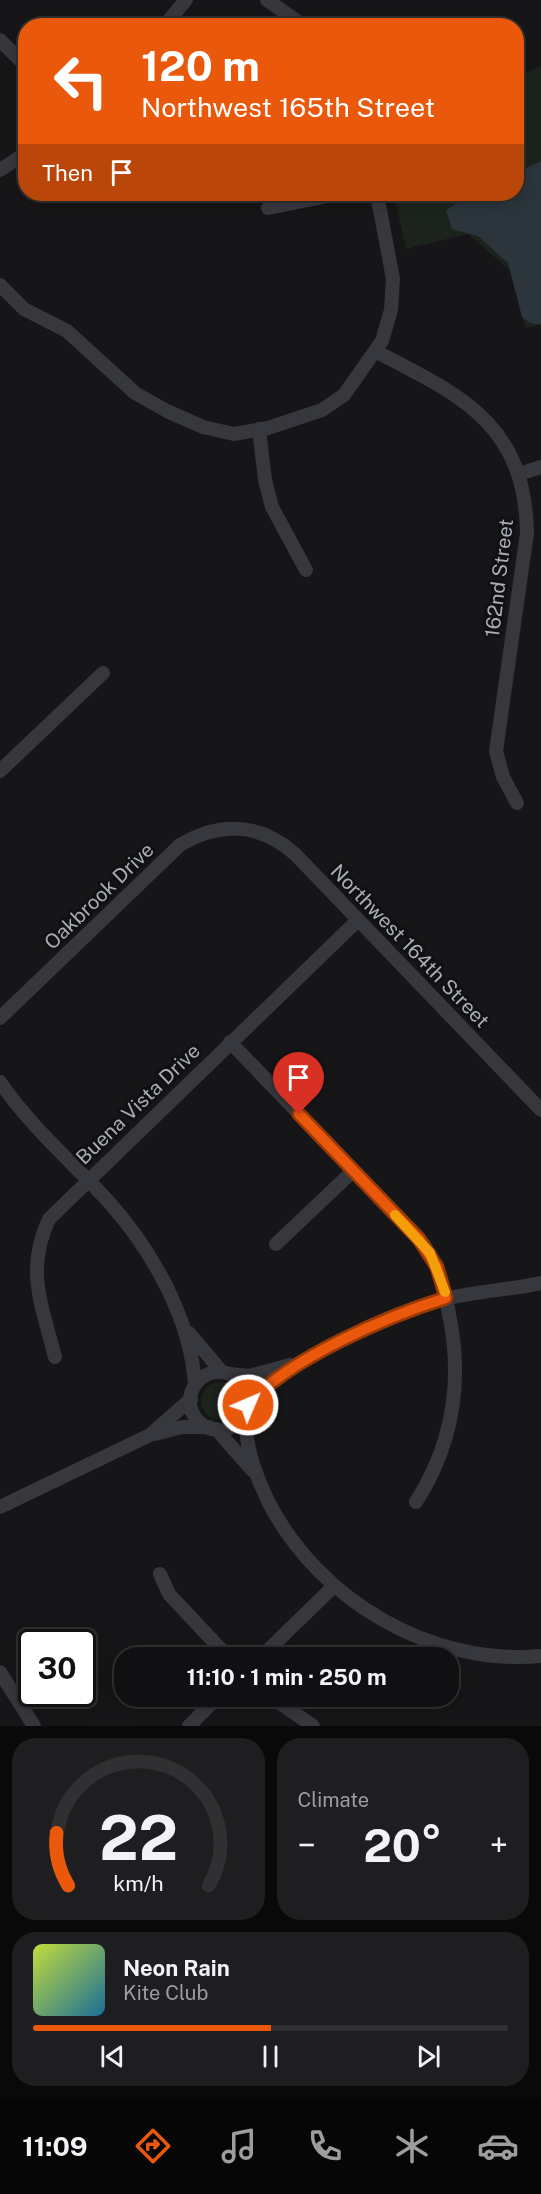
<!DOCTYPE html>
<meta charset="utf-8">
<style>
body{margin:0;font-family:"Public Sans",sans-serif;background:#1e1e20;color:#f1f3f6;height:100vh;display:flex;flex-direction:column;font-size:22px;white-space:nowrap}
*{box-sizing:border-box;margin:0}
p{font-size:20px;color:#9c9d9f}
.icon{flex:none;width:33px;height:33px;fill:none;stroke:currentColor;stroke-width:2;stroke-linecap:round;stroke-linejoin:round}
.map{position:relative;height:1726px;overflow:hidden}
.sheet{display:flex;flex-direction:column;gap:12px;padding:12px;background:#09090a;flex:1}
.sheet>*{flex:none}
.top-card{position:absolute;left:18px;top:18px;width:506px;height:183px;border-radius:24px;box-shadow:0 3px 15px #0003,0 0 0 2px #303032;background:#ea580c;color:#fff;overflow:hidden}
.speed{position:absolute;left:18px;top:1629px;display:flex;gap:12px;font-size:30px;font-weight:700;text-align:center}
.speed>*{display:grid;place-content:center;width:78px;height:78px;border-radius:50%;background:#101012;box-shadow:0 3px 15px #0003,0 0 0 2px #303032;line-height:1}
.speed .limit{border:3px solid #111;border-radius:9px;background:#fff;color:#111}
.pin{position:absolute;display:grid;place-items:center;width:51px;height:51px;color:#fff;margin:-62px -26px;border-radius:50% 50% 50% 0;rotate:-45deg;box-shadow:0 0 6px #0007}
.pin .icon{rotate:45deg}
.me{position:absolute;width:66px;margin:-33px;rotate:45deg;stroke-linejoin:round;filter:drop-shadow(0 0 4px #0008)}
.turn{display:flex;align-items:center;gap:21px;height:126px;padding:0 24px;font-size:27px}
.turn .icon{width:78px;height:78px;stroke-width:2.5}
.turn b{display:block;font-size:42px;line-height:51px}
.then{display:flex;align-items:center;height:57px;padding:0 24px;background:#0003;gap:12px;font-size:22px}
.big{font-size:45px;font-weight:700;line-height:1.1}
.sheet .tile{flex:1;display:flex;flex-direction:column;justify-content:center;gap:9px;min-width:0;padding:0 21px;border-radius:24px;background:#1e1e20}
.sheet .dial{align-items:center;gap:0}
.dial svg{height:156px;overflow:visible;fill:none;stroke:#303032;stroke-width:7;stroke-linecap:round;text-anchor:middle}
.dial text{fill:#f1f3f6;stroke:none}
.song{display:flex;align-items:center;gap:18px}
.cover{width:72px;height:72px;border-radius:9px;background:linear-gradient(135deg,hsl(70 70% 55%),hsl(200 70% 35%))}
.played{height:6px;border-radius:3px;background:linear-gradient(90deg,#ea580c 50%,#303032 50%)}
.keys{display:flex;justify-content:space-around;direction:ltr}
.heat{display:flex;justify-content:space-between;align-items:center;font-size:33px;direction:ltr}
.sheet .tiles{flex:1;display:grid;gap:12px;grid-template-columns:1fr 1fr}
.tile:last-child{grid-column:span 2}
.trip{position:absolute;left:114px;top:1647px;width:345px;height:60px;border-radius:24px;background:#101012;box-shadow:0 3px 15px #0003,0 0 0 2px #303032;font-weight:700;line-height:60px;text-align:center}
.tabs{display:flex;height:96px;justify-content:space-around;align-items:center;background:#060607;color:#9c9d9f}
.tabs .icon{width:42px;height:42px}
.tabs .current{color:#ea580c}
.tabs b{font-size:27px;color:#f1f3f6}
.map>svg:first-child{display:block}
</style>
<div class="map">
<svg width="541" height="1726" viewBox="0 0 541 1726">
<rect width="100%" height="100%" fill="#161618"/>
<!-- green -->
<path fill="#1c231d" d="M541,66V325L525,328L515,275L468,234L406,249L394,194H516V145L526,142L516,97V77Z
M201 1401a19 19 0 1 1 38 0a19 19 0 1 1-38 0Z"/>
<!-- water -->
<path fill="#2c353c" d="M541,161V324C533,325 527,322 522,317L508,263L478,236L452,229L446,210L472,194H516V173Z"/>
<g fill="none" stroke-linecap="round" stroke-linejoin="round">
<!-- street -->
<path stroke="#37383d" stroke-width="14" d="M267,0L304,26
M164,26L186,0
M0,40L26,66
M0,170L26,153
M268,208L338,194
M0,285L24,309L67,331L135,393L167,411L203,427L234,434L268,428L322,410L344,395L382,341L391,310L393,279L377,194
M377,352C462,396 525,424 527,533L496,751L503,777L517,803
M259,429L265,480L272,507L306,570
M519,474L541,467
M0,771L103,673
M0,1018L180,845C220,821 260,823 295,854L541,1110
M230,1042L419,1238C437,1261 444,1285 449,1314C463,1381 453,1444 416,1502
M0,1082C31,1127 71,1161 108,1201C152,1250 191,1319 195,1385
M276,1244L353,1171
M189,1333L222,1372
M55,1357C42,1305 25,1270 49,1219L358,920
M190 1401a29 29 0 1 1 58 0a29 29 0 1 1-58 0Z
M230,1374L249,1376L290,1365
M248,1405C284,1362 390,1313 445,1299C477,1291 509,1290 541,1283
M246,1412C244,1445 255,1474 269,1503C320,1601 431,1666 541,1656
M216,1429L252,1470
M155,1434L182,1427H209
M0,1507L150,1435L191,1399
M160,1574L169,1594L229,1658
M260,1658L334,1586
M0,1672L34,1726
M270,1696L313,1726
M189,1726L219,1696"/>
</g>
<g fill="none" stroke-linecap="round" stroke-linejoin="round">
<!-- route casing -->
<g stroke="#983908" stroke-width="15">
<path id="route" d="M248,1405C287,1359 388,1316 446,1298L437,1267L419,1239L299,1114"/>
</g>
<!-- route -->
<use href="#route" stroke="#ea580c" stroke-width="10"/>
<!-- slow -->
<path stroke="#f59e0b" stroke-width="10" d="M395,1215L430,1253L445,1292"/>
</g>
<g text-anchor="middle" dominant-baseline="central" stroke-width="6" stroke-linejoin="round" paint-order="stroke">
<!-- street labels -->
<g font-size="20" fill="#a8adb8" stroke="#111113">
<text transform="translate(499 578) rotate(-83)">162nd Street</text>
<text transform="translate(99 896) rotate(-44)">Oakbrook Drive</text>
<text transform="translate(410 946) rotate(46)">Northwest 164th Street</text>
<text transform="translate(138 1104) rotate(-44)">Buena Vista Drive</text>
</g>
</g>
</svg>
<div class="speed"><div class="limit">30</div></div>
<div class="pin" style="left:299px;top:1114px;background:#d93025"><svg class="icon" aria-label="arrive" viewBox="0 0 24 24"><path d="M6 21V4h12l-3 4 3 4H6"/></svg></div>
<svg class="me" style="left:248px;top:1405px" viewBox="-20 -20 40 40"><circle r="17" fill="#ea580c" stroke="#fff" stroke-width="3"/><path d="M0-11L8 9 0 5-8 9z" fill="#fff"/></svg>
<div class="trip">11:10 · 1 min · 250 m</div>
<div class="top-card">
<div class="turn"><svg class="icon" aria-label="left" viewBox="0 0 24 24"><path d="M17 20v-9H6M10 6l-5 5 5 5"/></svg><div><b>120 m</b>Northwest 165th Street</div></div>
<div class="then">Then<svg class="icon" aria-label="arrive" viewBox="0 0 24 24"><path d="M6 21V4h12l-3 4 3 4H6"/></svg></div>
</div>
</div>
<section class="sheet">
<div class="tiles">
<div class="tile dial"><svg viewBox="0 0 100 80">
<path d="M14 69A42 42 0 1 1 86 69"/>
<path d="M14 69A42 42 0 0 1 8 42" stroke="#ea580c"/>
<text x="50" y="56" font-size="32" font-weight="700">22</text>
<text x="50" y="72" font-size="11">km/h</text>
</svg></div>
<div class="tile"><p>Climate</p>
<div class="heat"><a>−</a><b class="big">20°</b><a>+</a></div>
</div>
<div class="tile">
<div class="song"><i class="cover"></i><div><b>Neon Rain</b><p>Kite Club</p></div></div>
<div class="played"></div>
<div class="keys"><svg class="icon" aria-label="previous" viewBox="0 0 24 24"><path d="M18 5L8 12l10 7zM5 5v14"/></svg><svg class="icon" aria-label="pause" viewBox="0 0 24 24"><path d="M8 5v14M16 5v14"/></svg><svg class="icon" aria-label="next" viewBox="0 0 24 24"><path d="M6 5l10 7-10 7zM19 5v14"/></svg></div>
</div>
</div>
</section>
<nav class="tabs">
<b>11:09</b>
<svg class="icon current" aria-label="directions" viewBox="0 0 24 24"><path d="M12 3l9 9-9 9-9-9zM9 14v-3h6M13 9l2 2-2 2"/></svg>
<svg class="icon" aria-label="music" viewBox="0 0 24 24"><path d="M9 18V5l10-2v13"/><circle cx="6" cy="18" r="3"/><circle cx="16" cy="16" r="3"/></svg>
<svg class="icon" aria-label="phone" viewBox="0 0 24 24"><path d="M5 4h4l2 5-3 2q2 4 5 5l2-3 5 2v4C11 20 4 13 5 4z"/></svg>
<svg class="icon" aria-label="climate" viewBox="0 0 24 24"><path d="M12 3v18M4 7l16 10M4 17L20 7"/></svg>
<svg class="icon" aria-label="car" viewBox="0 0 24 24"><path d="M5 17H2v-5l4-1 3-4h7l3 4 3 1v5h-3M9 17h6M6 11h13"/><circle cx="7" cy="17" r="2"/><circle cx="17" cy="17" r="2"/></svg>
</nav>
